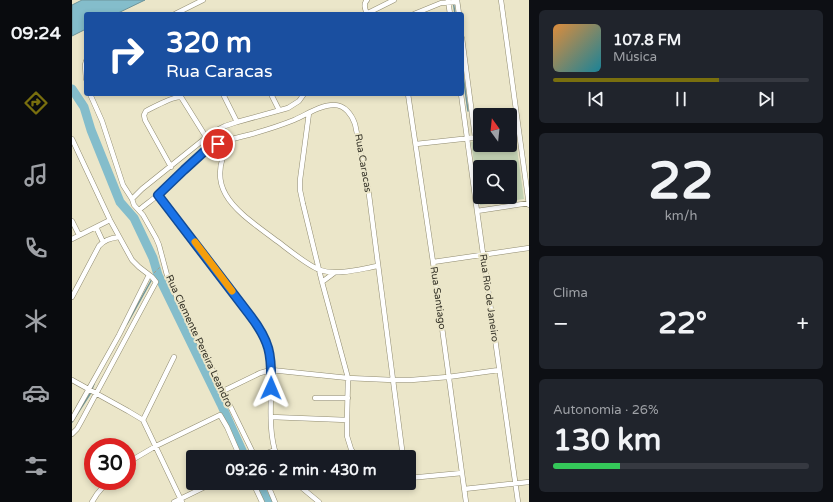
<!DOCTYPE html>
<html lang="pt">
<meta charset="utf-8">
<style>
body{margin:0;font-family:"Varela Round",sans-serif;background:#20242c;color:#f1f3f6;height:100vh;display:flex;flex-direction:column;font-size:15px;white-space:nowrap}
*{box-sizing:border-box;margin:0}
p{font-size:13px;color:#9ea1a6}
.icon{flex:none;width:22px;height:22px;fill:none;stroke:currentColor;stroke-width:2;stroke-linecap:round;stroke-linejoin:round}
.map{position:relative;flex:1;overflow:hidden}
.drawer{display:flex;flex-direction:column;gap:10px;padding:10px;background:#0d0f14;width:304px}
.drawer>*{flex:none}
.banner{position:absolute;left:12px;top:12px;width:380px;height:84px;border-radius:4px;box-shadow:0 2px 6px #0003;background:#1a4fa0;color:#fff;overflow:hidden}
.needle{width:26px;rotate:345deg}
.fabs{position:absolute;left:401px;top:108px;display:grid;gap:8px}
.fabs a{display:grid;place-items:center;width:44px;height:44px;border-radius:4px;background:#171b24;box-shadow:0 2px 6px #0003;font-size:20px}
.speed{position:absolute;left:12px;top:438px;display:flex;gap:8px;font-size:20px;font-weight:700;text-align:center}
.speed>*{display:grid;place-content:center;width:52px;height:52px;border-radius:50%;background:#171b24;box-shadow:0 2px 6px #0003;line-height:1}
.speed .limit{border:6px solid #d22;background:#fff;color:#111}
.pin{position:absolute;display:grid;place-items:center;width:34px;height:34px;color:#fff;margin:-17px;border:2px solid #fff;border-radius:50%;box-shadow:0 1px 4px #0007}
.me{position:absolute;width:44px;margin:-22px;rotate:1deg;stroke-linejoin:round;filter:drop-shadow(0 0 3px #0008)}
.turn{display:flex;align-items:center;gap:14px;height:84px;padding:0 16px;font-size:18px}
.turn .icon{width:52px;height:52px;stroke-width:2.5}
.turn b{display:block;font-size:28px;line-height:34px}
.big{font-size:30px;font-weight:800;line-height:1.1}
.drawer .tile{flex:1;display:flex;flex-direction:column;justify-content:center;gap:6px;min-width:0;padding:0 14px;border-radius:6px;background:#20242c}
.drawer .dial{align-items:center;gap:0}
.dial b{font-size:52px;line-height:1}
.song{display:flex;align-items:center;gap:12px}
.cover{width:48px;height:48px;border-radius:6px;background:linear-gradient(135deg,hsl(30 70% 55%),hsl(190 70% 35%))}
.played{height:4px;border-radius:2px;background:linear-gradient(90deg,#796f0e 65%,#363941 65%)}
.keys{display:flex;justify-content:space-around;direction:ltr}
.heat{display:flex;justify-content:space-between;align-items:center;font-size:22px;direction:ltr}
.charge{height:6px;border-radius:3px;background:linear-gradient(90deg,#34c759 26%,#363941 0)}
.trip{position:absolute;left:114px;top:450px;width:230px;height:40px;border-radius:4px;background:#171b24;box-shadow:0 2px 6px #0003;font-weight:800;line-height:40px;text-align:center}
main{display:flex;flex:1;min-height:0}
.tabs{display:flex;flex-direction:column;width:72px;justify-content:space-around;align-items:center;background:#090b0e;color:#9ea1a6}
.tabs .icon{width:28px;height:28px}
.tabs .on{color:#796f0e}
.tabs b{font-size:18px;color:#f1f3f6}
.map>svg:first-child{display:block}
</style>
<main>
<nav class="tabs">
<b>09:24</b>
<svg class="icon on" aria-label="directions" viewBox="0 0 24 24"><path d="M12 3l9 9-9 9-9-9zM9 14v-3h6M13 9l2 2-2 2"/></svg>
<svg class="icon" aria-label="music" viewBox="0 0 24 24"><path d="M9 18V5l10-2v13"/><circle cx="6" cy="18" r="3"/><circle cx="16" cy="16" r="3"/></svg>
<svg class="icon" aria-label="phone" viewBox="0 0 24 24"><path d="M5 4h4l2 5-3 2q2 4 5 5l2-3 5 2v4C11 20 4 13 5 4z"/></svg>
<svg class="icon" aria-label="climate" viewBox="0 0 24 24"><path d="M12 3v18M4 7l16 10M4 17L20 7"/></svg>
<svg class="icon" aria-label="car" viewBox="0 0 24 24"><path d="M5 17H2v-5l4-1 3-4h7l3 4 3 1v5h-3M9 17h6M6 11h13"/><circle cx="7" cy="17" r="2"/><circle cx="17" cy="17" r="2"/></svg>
<svg class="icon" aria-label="filters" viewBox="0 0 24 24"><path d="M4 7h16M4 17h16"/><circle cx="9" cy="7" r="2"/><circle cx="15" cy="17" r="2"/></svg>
</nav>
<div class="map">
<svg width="457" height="502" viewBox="0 0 457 502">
<rect width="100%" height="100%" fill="#ebe6c9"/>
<!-- green -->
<path fill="#c5d4b5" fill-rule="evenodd" d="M443,135L452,199L408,205L399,142L408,140V145H438V136ZM408,167H438V197H408Z"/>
<!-- water -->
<path fill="#84bdcb" stroke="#6d949a" d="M10,0H73L44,14H14V29L0,36V5Z"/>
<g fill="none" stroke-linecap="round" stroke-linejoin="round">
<!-- stream -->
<path stroke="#6d949a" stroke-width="1.5" d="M381,0L383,14
M390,68L396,111
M55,324L80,279L86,275
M0,422L18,394L22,384"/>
<!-- river -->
<path stroke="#84bdcb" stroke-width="9" d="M0,89L12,107L19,130L48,202L62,218L81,258L86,275L149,404L173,457
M186,483L196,502"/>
<!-- minor casing -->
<g stroke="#908b70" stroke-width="5.5">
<path id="minor" d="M376,0L378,14
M385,0L387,14
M429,0L457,205
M103,14L131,0
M294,14L322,0
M295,14C293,9 291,4 295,0
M342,14L369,3L385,2
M390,38L403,137
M14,61L13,65L14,79
M18,94L30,121L51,185L60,199L62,205L71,215L84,238L87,245L95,275L103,293L183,457
M151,94L165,122
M199,94L207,110
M336,94L361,262L394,502
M389,94L405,211L446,502
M237,113L228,180V190L231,204L250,282L276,378L275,420V436L279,449L284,457
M438,131L447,130
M0,139L38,220L60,260L67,267L80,277L84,282L10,420L5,429L0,434
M160,139C127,190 168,213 205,241C216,249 236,266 248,270C265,276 288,269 306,266
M344,144L408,137
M99,167L73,120L72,115L74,111C82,107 101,96 109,97L134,137
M86,195L177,314C189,329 196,340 199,360C201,390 194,428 205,457
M60,199L70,189L141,132L153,126L165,122L216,108L227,101L232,94
M67,210C73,205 80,200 86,195C103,180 117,163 135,149C146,142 163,138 176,135C191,131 207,126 222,120C234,115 248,105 262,105C273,105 280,115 283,124L296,187L331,457
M405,211L457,203
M0,221L7,235
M24,227L31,242
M0,239L38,220
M361,262L457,248
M250,282L262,273
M0,297L27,246C32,240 39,238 47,237
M0,380L56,411L71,420L110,502
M151,391L188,373L199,370L276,378L321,380H339L376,377L427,370
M243,398H276
M199,417L275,420
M0,419L47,335L77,275
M71,420L102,357
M184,457L203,450
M55,463L84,446L148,415L155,427L168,457
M337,478L390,473
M181,483L190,502
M195,483L203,502
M224,483L247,502
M392,489L457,482
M20,502L25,494L36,481
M102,502L141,483"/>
</g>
<!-- path -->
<path stroke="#a4a08a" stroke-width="1" stroke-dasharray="3 2" stroke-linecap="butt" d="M82,273L88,267"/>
<!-- minor -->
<use href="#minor" stroke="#fff" stroke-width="4.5"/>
</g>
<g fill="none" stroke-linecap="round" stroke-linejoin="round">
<!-- route casing -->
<g stroke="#114b97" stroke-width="10">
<path id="route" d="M146,144L135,149L112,170L86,195L177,314C198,341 200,354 199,388"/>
</g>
<!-- route -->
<use href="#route" stroke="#1a73e8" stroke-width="7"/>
<!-- slow -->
<path stroke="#f59e0b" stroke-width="7" d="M123,242L160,291"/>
</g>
<g text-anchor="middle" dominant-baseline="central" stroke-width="4" stroke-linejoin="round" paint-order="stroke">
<!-- street labels -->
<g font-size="10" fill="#363429" stroke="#ebe6c9">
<text transform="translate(291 163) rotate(80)">Rua Caracas</text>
<text transform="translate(366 298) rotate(82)">Rua Santiago</text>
<text transform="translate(417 298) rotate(82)">Rua Rio de Janeiro</text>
<text transform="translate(127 341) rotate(65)">Rua Clemente Pereira Leandro</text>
</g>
</g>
</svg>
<div class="fabs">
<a><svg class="needle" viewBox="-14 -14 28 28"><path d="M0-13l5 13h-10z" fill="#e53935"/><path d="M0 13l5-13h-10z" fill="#9ea1a6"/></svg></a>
<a><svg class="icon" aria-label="search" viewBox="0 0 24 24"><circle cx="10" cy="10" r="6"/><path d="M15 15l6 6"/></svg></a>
</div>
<div class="speed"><div class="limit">30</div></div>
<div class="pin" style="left:146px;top:144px;background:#d93025"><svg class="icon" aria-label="arrive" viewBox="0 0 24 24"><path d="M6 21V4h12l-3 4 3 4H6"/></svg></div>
<svg class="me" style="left:199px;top:388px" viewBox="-20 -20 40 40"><path d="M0-17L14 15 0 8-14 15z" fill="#1a73e8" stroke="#fff" stroke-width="4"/></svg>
<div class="trip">09:26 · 2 min · 430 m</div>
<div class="banner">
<div class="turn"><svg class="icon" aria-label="right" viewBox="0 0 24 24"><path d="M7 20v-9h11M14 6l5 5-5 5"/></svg><div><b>320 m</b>Rua Caracas</div></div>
</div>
</div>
<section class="drawer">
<div class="tile">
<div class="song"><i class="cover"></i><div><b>107.8 FM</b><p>Música</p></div></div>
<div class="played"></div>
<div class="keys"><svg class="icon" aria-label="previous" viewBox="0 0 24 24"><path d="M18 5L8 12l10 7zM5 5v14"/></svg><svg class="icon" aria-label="pause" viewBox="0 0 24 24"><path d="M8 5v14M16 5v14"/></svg><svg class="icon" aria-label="next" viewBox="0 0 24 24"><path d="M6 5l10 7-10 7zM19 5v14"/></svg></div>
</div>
<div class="tile dial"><b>22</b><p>km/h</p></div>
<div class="tile"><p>Clima</p>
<div class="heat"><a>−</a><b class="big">22°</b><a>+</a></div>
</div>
<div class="tile"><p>Autonomia · 26%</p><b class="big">130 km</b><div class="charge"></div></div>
</section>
</main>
